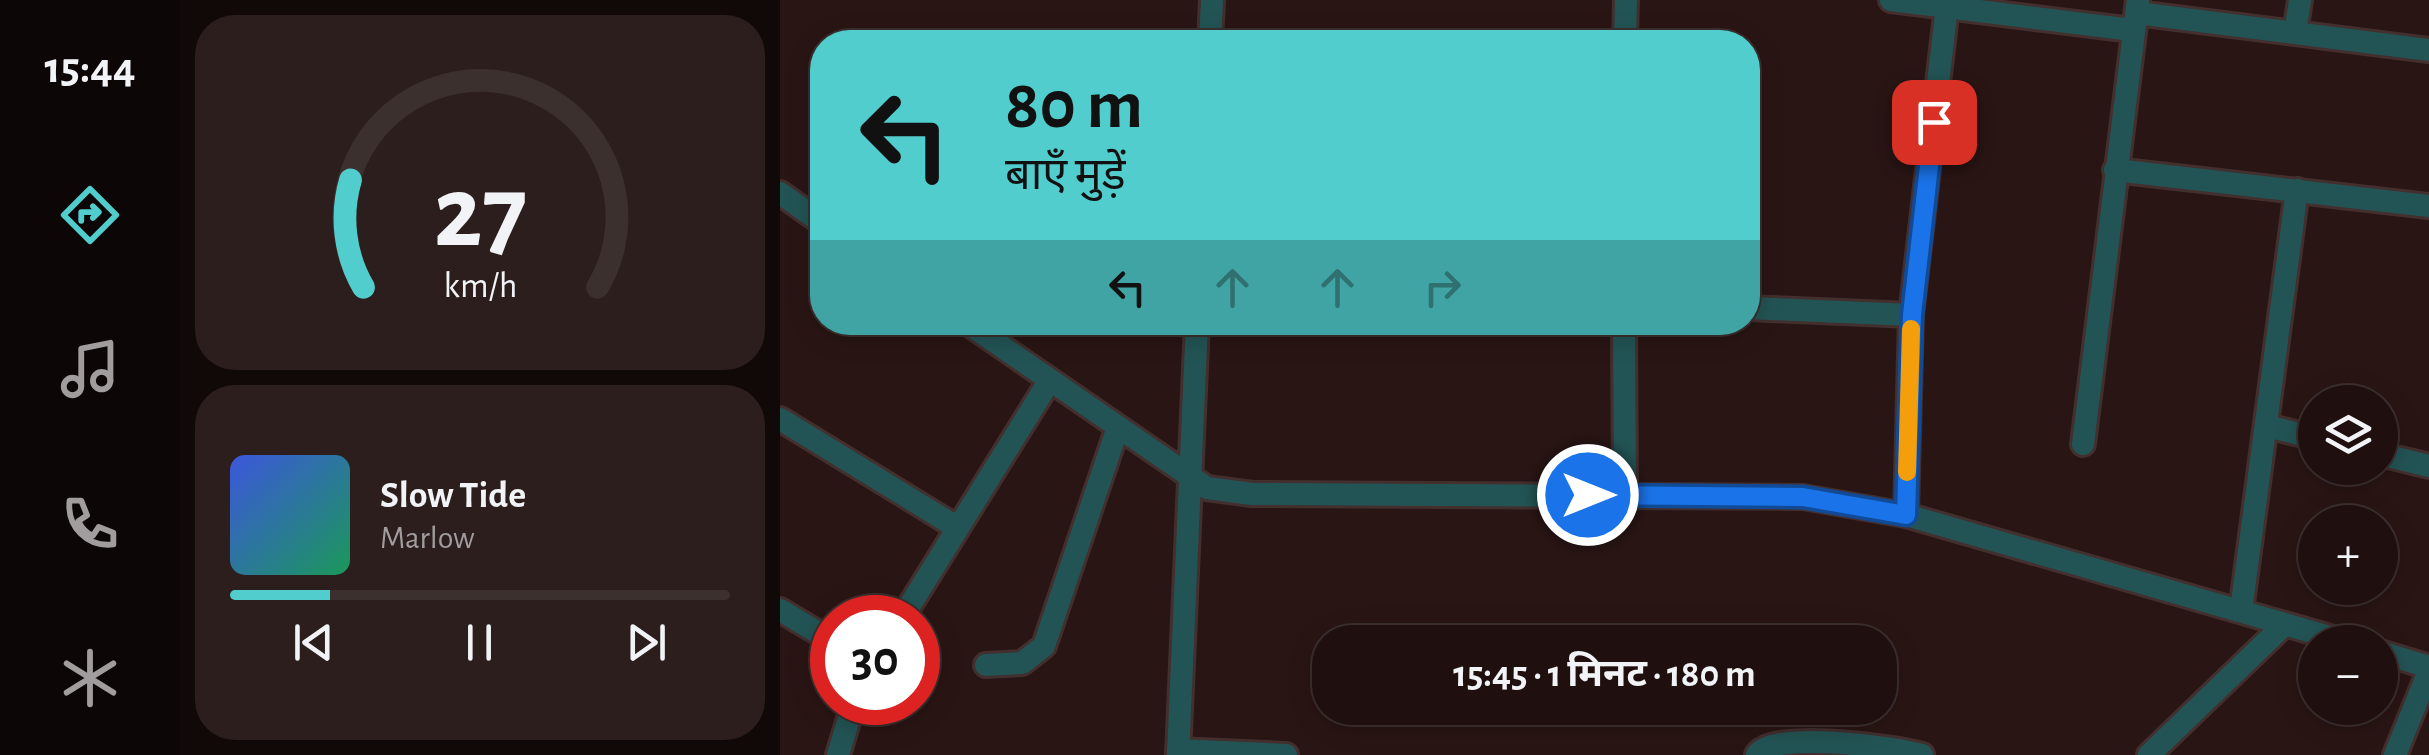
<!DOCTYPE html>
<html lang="hi">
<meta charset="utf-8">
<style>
body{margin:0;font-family:"Alegreya Sans","Noto Sans Devanagari",sans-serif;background:#2c1e1d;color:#f1f3f6;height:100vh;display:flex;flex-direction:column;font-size:38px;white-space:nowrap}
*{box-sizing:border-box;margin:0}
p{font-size:32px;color:#a19d9e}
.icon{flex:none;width:55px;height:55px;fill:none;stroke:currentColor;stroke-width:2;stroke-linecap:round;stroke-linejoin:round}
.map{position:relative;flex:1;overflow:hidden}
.details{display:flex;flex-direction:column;gap:15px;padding:15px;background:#110908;width:600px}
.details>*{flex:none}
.banner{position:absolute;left:30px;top:30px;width:950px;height:305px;border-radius:40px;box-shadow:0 5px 25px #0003,0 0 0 2px #3c302f;background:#52cdcd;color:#111;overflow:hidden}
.controls{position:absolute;left:1518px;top:385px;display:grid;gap:20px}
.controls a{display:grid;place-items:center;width:100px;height:100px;border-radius:50%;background:#1f100f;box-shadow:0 5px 25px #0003,0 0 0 2px #3c302f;font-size:50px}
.speed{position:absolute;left:30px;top:595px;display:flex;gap:20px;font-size:50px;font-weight:700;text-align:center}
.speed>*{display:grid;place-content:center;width:130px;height:130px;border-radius:50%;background:#1f100f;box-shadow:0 5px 25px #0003,0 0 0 2px #3c302f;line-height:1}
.speed .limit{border:15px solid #d22;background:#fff;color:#111}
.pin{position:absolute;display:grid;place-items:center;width:85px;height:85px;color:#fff;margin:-42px;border-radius:20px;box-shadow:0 5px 15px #0006}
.me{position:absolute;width:110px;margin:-55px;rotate:90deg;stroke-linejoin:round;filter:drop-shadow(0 0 8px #0008)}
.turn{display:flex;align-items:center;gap:35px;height:210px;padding:0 30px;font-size:45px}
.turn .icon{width:130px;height:130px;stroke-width:2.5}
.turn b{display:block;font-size:70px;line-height:85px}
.lanes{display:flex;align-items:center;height:95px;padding:0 30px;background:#0003;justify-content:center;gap:50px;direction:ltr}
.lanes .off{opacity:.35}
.details .tile{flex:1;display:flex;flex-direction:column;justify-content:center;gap:15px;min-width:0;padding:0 35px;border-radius:40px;background:#2c1e1d}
.details .dial{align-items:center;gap:0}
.dial svg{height:260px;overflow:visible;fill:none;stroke:#3c302f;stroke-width:7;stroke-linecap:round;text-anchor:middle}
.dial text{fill:#f1f3f6;stroke:none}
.song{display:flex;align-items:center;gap:30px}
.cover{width:120px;height:120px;border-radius:15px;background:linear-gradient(135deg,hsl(230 70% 55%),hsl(150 70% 35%))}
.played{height:10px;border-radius:5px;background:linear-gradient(90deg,#52cdcd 20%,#3c302f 20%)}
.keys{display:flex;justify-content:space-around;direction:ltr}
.trip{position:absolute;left:532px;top:625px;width:585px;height:100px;border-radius:40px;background:#1f100f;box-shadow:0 5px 25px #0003,0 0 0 2px #3c302f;font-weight:700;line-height:100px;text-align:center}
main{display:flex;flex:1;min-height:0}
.menu{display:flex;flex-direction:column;width:180px;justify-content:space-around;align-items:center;background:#0c0606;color:#a19d9e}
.menu .icon{width:70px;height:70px}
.menu .on{color:#52cdcd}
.menu b{font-size:45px;color:#f1f3f6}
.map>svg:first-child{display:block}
</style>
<main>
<nav class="menu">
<b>15:44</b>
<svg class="icon on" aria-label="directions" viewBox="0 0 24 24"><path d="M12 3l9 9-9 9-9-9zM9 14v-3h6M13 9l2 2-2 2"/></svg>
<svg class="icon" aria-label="music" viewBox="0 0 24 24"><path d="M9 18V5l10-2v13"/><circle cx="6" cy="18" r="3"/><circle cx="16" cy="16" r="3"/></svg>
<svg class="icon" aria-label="phone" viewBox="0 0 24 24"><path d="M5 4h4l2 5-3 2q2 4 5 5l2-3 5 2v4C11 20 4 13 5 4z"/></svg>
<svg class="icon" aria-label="climate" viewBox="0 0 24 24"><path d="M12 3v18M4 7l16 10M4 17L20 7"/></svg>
</nav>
<section class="details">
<div class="tile dial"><svg viewBox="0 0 100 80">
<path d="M14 69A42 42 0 1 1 86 69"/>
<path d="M14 69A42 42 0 0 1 10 36" stroke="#52cdcd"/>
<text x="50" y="56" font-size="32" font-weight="700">27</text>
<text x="50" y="72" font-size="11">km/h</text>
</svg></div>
<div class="tile">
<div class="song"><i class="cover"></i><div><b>Slow Tide</b><p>Marlow</p></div></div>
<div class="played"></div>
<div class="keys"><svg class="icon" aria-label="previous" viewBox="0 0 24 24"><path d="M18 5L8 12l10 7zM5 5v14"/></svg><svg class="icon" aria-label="pause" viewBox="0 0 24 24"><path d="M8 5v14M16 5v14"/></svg><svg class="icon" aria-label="next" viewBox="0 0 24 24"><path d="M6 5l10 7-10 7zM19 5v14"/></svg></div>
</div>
</section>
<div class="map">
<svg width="1649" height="755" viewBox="0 0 1649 755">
<rect width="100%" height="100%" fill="#291514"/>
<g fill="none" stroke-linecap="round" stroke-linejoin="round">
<!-- street casing -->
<g stroke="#422f2e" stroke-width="28">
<path id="street" d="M1111,0L1352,30
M1357,13L1649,50
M1515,33L1520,0
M430,42L432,0
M845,42L846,0
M1335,170L1649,206
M0,193L42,223
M968,308L1131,315
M186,322L427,488L472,494L1023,497L1126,515L1567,642
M844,322L845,495
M0,419L178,528
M1487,426L1535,438
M1303,444L1358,0
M1600,454L1649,466
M1126,515L1131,315L1167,6
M0,610L52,641
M1461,611L1517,190
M122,618L270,380
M1600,652L1649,667
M206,665L242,663L264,646L337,430
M398,750L506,755
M58,755L74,702
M398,755L417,322
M977,755C991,730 1114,747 1142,755
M1369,755L1505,624
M1615,755L1649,671"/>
</g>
<!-- street -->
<use href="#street" stroke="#235455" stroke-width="22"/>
</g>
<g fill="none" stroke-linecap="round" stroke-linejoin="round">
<!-- route casing -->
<g stroke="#114b97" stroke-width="25">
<path id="route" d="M808,495L1023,497L1126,515L1132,315L1154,122"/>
</g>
<!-- route -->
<use href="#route" stroke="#1a73e8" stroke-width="18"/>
<!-- slow -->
<path stroke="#f59e0b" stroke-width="18" d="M1127,472L1131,329"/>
</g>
</svg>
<div class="controls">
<a><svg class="icon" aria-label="layers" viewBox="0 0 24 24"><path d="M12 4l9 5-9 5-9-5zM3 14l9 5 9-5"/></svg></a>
<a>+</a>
<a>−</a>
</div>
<div class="speed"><div class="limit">30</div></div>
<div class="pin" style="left:1154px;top:122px;background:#d93025"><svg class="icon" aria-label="arrive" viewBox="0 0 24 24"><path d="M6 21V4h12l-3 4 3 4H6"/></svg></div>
<svg class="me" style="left:808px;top:495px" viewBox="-20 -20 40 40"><circle r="17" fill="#1a73e8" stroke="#fff" stroke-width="3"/><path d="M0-11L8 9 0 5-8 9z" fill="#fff"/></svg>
<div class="trip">15:45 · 1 मिनट · 180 m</div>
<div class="banner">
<div class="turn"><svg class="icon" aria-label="left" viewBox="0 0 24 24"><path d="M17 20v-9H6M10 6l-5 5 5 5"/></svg><div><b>80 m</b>बाएँ मुड़ें</div></div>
<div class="lanes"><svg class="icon" aria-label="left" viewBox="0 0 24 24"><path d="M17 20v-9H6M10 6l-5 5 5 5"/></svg><svg class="icon off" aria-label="ahead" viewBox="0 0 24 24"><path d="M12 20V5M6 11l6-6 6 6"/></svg><svg class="icon off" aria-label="ahead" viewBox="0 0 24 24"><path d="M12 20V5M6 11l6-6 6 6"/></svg><svg class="icon off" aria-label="right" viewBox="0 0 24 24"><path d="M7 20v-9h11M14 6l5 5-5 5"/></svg></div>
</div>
</div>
</main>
